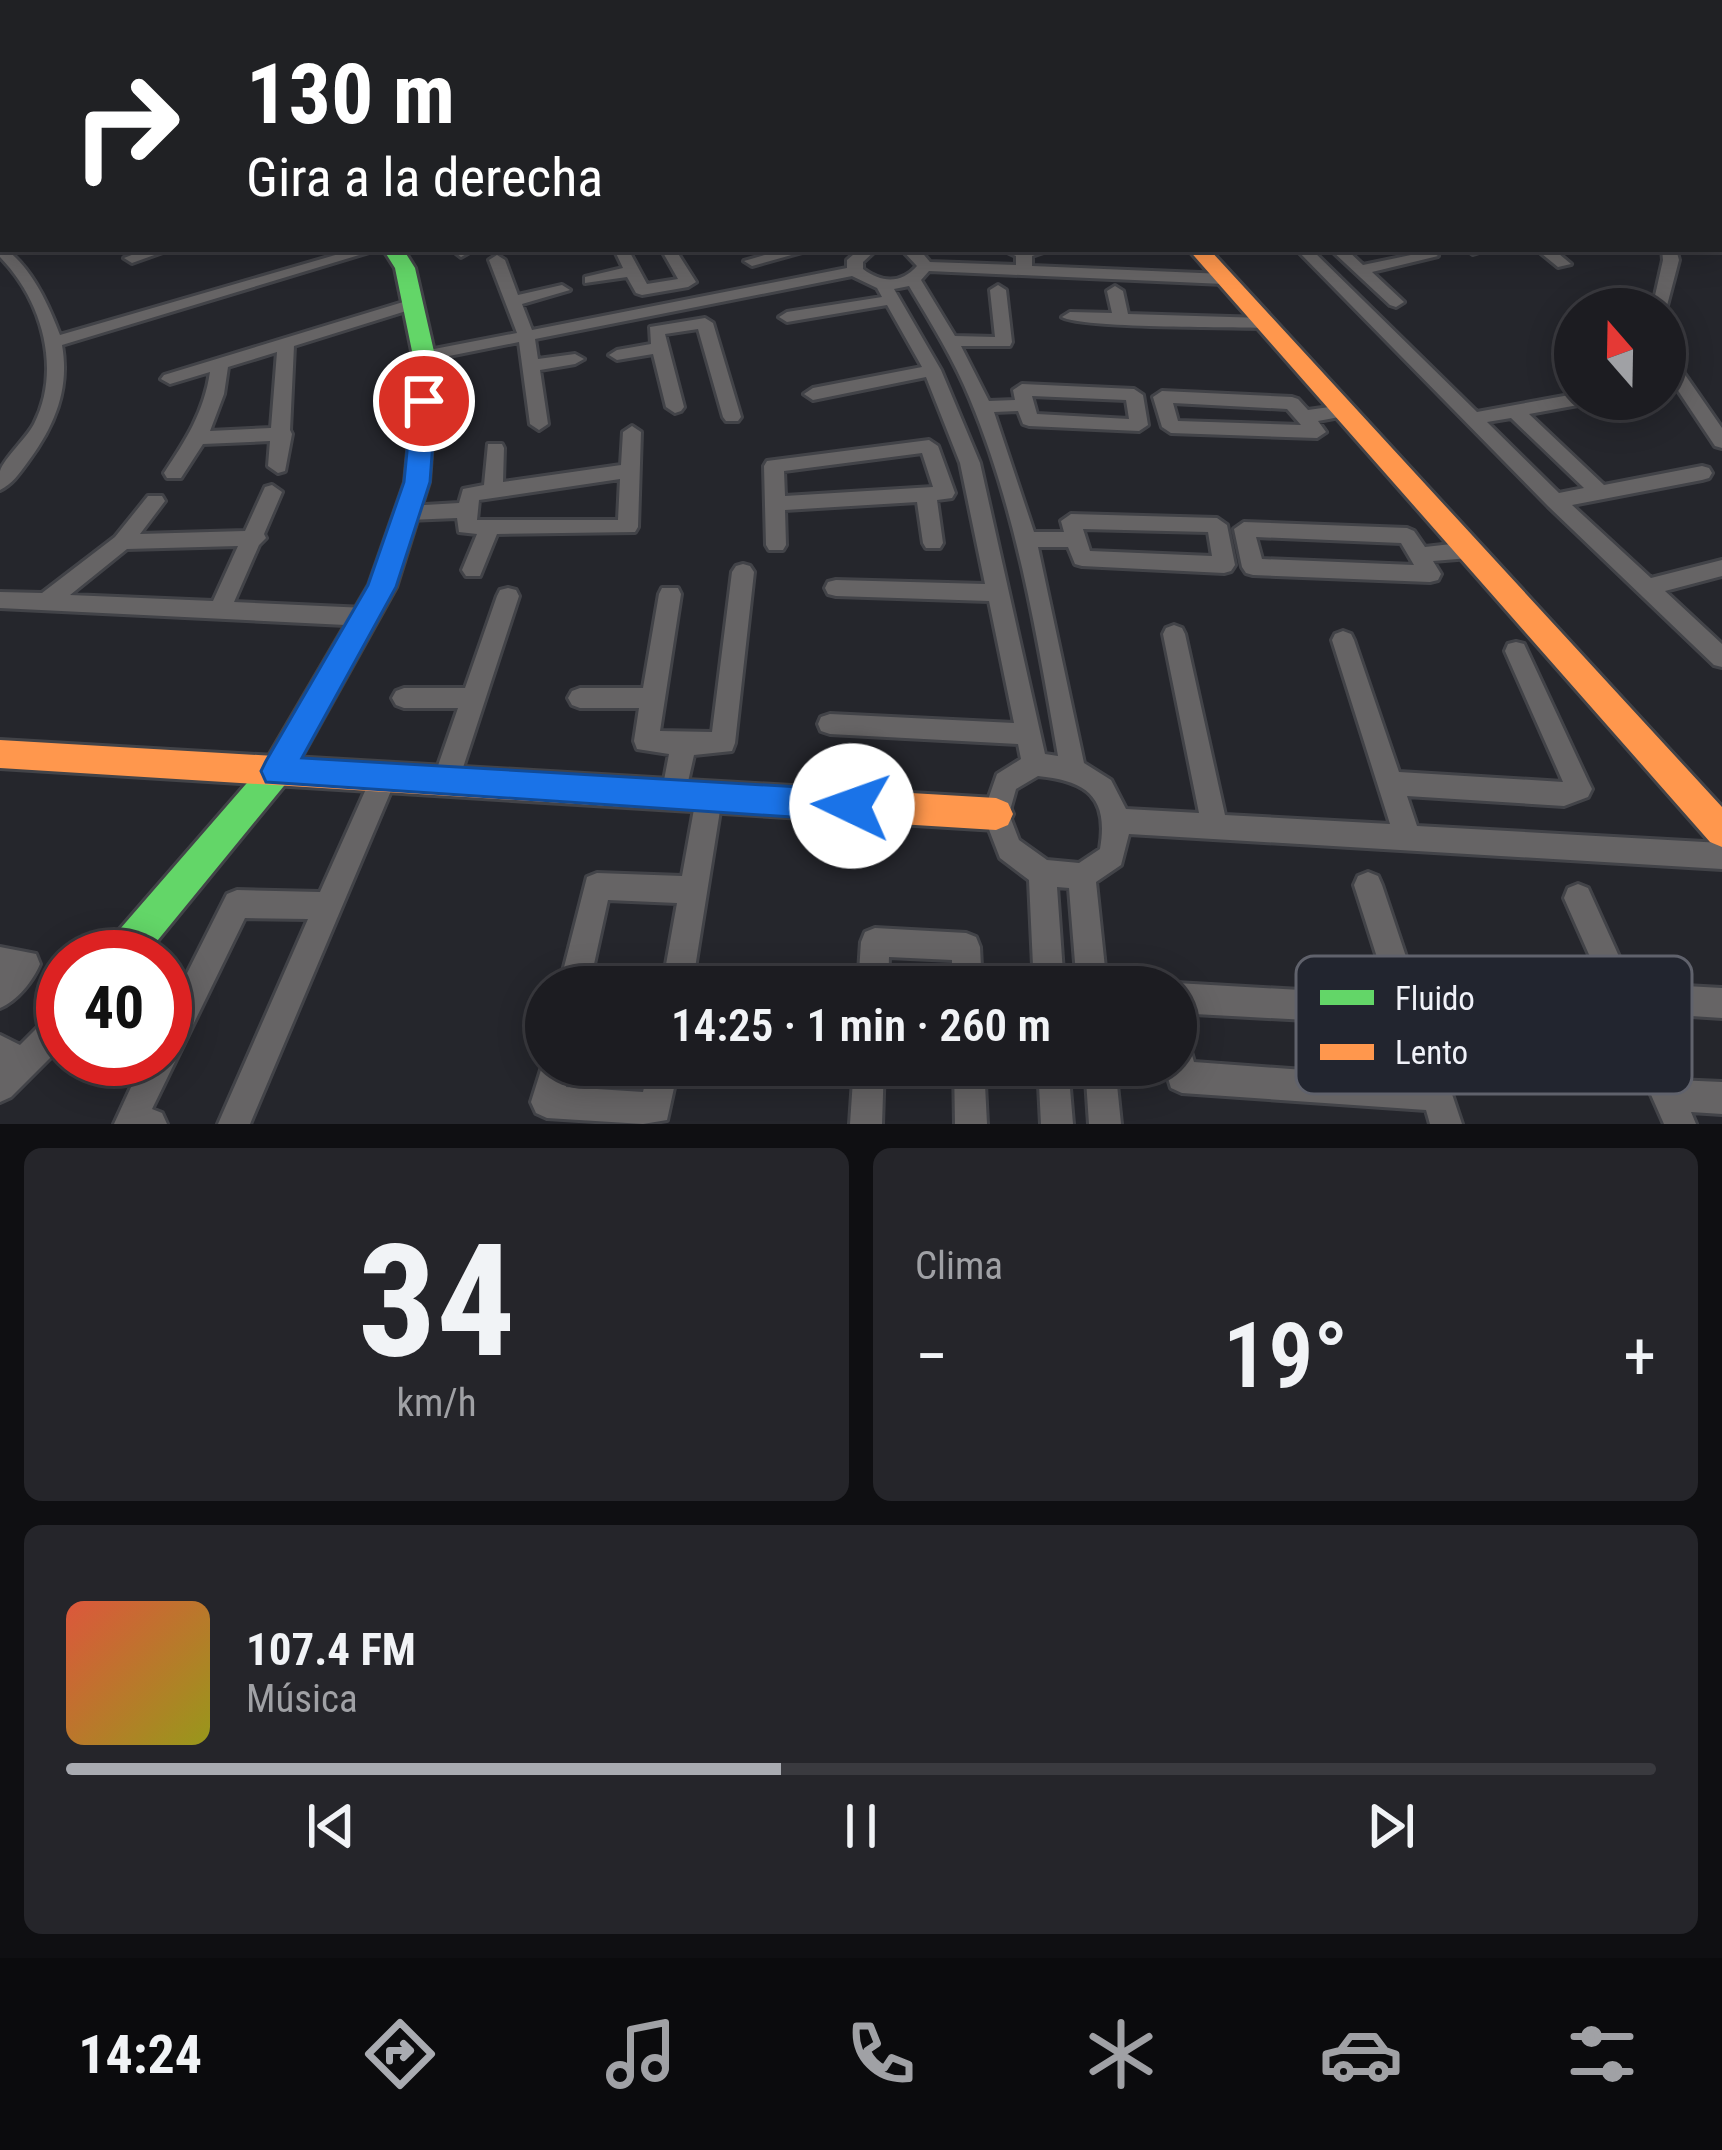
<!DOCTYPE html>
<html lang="es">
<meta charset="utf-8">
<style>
body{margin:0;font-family:"Roboto Condensed",sans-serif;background:#25252a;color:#f1f3f6;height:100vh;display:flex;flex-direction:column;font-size:45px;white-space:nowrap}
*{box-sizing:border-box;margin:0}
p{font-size:39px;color:#a0a1a5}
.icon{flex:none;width:66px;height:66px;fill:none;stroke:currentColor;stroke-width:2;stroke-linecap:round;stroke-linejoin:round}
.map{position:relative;height:1124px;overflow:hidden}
.panel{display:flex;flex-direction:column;gap:24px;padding:24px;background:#0f0f12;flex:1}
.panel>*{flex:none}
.top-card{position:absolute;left:0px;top:0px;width:1722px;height:252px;box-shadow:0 6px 30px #0003,0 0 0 3px #3a3a3f;background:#202124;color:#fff;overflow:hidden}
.needle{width:78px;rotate:340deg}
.controls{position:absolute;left:1554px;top:288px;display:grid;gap:24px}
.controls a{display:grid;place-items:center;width:132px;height:132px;border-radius:50%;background:#1c1c21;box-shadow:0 6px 30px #0003,0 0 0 3px #3a3a3f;font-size:60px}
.speed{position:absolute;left:36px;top:930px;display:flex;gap:24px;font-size:60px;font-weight:700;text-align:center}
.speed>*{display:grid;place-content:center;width:156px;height:156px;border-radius:50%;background:#1c1c21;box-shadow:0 6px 30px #0003,0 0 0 3px #3a3a3f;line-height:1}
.speed .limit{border:18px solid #d22;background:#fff;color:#111}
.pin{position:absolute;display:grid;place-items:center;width:102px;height:102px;color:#fff;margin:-51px;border:6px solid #fff;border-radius:50%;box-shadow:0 3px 12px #0007}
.me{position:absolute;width:132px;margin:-66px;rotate:273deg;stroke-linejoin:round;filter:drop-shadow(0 0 9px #0008)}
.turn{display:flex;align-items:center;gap:42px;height:252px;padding:0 48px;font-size:54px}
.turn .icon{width:156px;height:156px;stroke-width:2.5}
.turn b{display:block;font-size:84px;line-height:102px}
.big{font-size:90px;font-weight:600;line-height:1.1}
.panel .tile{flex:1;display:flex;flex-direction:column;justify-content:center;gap:18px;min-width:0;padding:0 42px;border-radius:18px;background:#25252a}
.panel .dial{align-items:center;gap:0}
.dial b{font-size:156px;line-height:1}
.song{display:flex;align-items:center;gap:36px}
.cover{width:144px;height:144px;border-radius:18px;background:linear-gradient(135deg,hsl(10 70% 55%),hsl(60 70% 35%))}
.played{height:12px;border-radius:6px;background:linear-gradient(90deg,#a9abb1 45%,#3a3a3f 45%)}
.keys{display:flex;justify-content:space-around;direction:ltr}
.heat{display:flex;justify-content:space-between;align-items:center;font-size:66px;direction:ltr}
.panel .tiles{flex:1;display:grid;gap:24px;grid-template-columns:1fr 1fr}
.tile:last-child{grid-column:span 2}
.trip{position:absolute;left:525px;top:966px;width:672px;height:120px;border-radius:60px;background:#1c1c21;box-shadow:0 6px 30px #0003,0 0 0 3px #3a3a3f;font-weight:600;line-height:120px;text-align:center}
.tab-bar{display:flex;height:192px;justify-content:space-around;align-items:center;background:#0b0b0d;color:#a0a1a5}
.tab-bar .icon{width:84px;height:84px}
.tab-bar .on{color:#a9abb1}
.tab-bar b{font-size:54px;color:#f1f3f6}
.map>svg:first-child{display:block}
</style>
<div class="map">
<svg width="1722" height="1124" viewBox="0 0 1722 1124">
<rect width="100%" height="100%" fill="#25262c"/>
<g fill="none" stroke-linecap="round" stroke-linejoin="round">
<!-- street casing -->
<g stroke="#424348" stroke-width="6">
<path id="street" d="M0,0H7L0,4Z
M380,0H391L378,3Z
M504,0H514V3H504Z
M967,0H978L980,3H969Z
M1039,0H1050L1052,3H1041Z
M1116,0H1127L1129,3H1118Z
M1197,0H1208L1211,3H1200Z
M1276,0H1288L1291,3H1279Z
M1429,0H1441L1444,3H1432Z
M1524,0H1537L1540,3H1527Z
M0,66H3V72H0Z
M1719,90L1722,91V99L1719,98Z
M3,135V144L0,145V136Z
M0,245C29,264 46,298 60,335L356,249H379L62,345C70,390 54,427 27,463C19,474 12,484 0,490C0,483 0,477 0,471C5,457 26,439 34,424C62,369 42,300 0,257Z
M147,249H171L132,263L124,258Z
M451,249H466L468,253L461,257Z
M614,249H628L647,284L678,279L661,249H675L696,282L688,287L642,295L636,293L627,277L585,283V277L623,268Z
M786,249H813L752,266L744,261Z
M860,249H877L863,262V269C882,283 901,284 917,266L901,249H919L930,262L1016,265V256L1001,249H1052L1032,256V266L1224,274L1232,279L1224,284L929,271L921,280L955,336L995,337L990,290L998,285L1006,290L1012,342L1010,346H961L989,401L1015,400L1013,390L1022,384L1134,389L1143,395L1148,425L1139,431L1029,426L1023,424L1018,411L994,412L1034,532H1064L1061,521L1071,514L1217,518L1227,525L1235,565L1231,571L1224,573L1082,566L1075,564L1068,547H1038L1084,763L1111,780L1126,809L1199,813L1163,634L1166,628L1174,625L1182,628L1185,634L1225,815L1390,824L1332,640L1335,634L1343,631L1351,634L1354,640L1399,772L1563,782L1505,651L1508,644L1516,642L1524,644L1588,781L1592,789L1588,797L1564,806L1407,796L1417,826L1722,843V869L1129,834L1121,865L1096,882L1107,987H1077L1069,888L1057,887L1064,987H1034L1029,880L1000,858L983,814L997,774L1021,759L1018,744L830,734L821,731L818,724L821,717L830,714L1014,723L989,601L836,596L828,594L825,588L828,582L836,580L985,584L960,463L926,377L813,400L804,394L813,388L922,367L887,305L787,322L779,317L787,312L882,297L877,288L852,276L535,339L538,359L575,354L584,359L575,364L540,370L548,424L539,430L530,424L519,342L424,361L416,356L424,351L517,333L489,260L497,255L505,260L518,295L562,285L570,290L522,304L532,330L847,268V260ZM909,286C931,323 954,360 970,399C1017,512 1037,636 1058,756L1045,754L980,463L941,370L894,289ZM1032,396L1126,400L1129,419L1037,414ZM1083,529L1208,532L1212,556L1090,551ZM1038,776C1087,781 1109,797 1100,849L1079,863L1047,860L1019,840L1009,814L1016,789Z
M1296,249H1311L1477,412L1575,394V399H1587L1578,405L1529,414L1604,485L1702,466L1709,468L1712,473L1709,478L1702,480L1572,505L1651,578L1722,560V576L1665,591L1722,644V667L1714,665L1548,506ZM1511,418L1584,488L1559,493L1487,422Z
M1330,249H1346L1363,265L1430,251L1438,256L1372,272L1404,302L1396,307L1390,305Z
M1466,249H1488L1473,254Z
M1536,249H1553L1571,264L1558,267Z
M1662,249H1676L1679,260L1665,313V309H1652L1663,260Z
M1115,286L1123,291L1128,314L1264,318L1272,323L1264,328C1230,327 1080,328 1062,317L1070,312L1112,313L1107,291Z
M413,299L421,304L419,307L294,346L290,430L292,434L285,471L278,473L268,466L270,441L203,444L181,478H167L164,473C186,440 204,412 210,372L170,384L161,379L164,375ZM277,352L271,428L210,431L224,394L228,367Z
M705,318L713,323L741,417L738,421H726L723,417L698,329L665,334L684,407L681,411L675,413L666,407L653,354L617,360L609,355L617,350L651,344L650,327Z
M1665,343L1673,348L1681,369L1722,428V448L1715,446L1665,371Z
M1162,391L1292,397L1298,399L1308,410L1344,405L1353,411L1350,415L1318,421L1326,432L1317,438L1171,433L1162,427L1153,397ZM1173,403L1287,409L1301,425L1178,421Z
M632,426L641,432L638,527L635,532L497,534L480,576H466L462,570L477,534L459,532L457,518L408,520L398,513L408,506L459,503L463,489L484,485L488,444H502L504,448L503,482L621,465L623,432ZM620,479L618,520H477L479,500Z
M929,440L938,446L955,493L952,498L937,500L943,543L940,548H926L923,543L917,502L785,510L786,545L783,550H769L766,545L764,466L767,461ZM922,453L933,487L785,496L784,471Z
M272,485L282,492L264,534L266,538L259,545L234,602L366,608L374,611L377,617L374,623L366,626L0,608V592L42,593L115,537L148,496H162L165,501L140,534L245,531L265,487ZM238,546L213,601L70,595L127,549Z
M1244,522L1407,528L1414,531L1425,547L1469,542L1479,550L1469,558L1433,561L1441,574L1438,580L1430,582L1253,575L1246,573L1242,567L1234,529ZM1256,537L1401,543L1414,565L1262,559Z
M743,564L750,566L754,572L735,743L732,751L694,755L683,804L674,808L665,804L661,796L669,754L637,749L634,741L639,708H580L572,705L568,698L572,691L580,688H643L659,594L662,588H678L681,594L660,731L712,732L732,572L736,566Z
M508,588L516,590L519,596L458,783L454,791L445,795L436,791L432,783L458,708H404L396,705L392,698L396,691L404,688H465L497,596L500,590Z
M383,768L392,771L396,779L250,1124H218L308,919L245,918L152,1109L162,1113L167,1124H114L144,1059H165V1017L227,894L237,890L320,892L374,771Z
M709,786L718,790L722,798L692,987H662L677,903L608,900L589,987H559L587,877L597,873L682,876L696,798L700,790Z
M1368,872L1378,876L1382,885L1462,1124H1430L1426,1110L1182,1093L1171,1088L1164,1065H1176V1034L1187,1038L1194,1062L1415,1078L1399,1025L1176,1013V987H1167L1176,983L1389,995L1354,885L1358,876Z
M1578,884L1588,888L1631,983L1722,988V1018L1645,1013L1676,1080L1722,1082V1114L1691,1112L1696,1124H1664L1564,898L1568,888Z
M875,928L966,933L976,937L980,947L982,987H952V960L889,957L888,987H858L861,942L865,932Z
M0,947L36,954L40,964C33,981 17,1001 0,1008Z
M63,1009V1045L11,1097L0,1102V1035L20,1045L52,1013Z
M546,1054V1065H571L566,1087L643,1092L649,1065H679L667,1120L643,1124L547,1118L536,1113L531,1102Z
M854,1065H884L882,1124H850Z
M954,1065H984L987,1124H955Z
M1038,1065H1068L1073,1124H1041Z
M1085,1065H1115L1121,1124H1089Z"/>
</g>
<!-- fast casing -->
<g stroke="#424348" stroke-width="6">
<path id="fast" d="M383,249H403L415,268L435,356V401L429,482L396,587L288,781L144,957H102L107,944L266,761L369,585L405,482L413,401V356L395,268Z"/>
</g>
<!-- slow casing -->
<g stroke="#424348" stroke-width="6">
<path id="slow" d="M143,0H209L140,3Z
M275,0H341L272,3Z
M0,14H3V22H0Z
M1188,249H1209L1722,807V847L1710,842Z
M0,740L996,798L1008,803L1013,814L1008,825L996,830L0,768Z"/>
</g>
<!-- street -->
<use href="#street" fill="#666465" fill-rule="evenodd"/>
<!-- fast -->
<use href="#fast" fill="#63d668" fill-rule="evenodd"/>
<!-- slow -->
<use href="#slow" fill="#ff974d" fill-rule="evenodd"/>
<!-- rail -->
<path stroke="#606163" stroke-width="4.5" stroke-dasharray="14 6" stroke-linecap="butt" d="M1495,0L1500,3"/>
</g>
<!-- route -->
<path fill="#1a73e8" stroke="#114b97" stroke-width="3" d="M424,393L436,401L430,482L396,587L302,758L852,790L864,795L869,806L864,817L852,821L266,782L261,771L266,761L368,585L404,482L412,401Z"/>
<!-- legend -->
<rect x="1296" y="956" width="396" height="138" rx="18" fill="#22252f" stroke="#60626c" stroke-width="3"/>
<rect x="1320" y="990" width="54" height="15" fill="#63d668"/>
<rect x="1320" y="1044" width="54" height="16" fill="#ff974d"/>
<g font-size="33" fill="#f0f2f9">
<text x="1395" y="1010">Fluido</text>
<text x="1395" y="1064">Lento</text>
</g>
</svg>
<div class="controls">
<a><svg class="needle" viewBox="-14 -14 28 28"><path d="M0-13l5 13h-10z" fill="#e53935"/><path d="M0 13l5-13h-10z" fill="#a0a1a5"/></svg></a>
</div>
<div class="speed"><div class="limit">40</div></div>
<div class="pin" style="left:424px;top:401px;background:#d93025"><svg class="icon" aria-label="arrive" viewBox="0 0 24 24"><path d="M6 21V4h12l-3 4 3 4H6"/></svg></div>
<svg class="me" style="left:852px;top:806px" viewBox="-20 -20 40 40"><circle r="19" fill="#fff"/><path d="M0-13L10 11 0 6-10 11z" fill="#1a73e8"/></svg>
<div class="trip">14:25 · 1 min · 260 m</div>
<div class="top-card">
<div class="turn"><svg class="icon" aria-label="right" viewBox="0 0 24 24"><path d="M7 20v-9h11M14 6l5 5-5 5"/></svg><div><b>130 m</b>Gira a la derecha</div></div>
</div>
</div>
<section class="panel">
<div class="tiles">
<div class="tile dial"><b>34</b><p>km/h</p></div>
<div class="tile"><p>Clima</p>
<div class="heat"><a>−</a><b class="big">19°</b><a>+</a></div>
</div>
<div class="tile">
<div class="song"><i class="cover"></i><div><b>107.4 FM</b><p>Música</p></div></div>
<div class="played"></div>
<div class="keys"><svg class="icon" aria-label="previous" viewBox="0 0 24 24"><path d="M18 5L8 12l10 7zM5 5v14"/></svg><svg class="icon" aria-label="pause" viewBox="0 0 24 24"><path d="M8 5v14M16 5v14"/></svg><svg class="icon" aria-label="next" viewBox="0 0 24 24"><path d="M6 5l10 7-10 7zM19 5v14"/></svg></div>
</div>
</div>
</section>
<nav class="tab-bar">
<b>14:24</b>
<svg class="icon on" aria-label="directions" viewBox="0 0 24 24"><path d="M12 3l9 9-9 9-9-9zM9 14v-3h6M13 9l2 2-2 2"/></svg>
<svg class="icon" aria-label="music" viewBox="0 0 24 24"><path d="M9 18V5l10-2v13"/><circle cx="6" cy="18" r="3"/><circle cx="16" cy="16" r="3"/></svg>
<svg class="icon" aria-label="phone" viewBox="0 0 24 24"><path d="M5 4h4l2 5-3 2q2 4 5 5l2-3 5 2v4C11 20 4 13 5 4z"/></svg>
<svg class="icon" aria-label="climate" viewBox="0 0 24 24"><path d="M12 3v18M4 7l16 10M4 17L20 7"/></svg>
<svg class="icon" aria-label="car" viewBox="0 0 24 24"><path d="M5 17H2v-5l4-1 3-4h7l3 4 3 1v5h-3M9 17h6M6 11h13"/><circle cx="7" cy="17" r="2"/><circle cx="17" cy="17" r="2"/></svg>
<svg class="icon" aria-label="filters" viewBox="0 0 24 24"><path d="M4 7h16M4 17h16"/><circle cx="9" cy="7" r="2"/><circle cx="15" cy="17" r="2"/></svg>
</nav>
